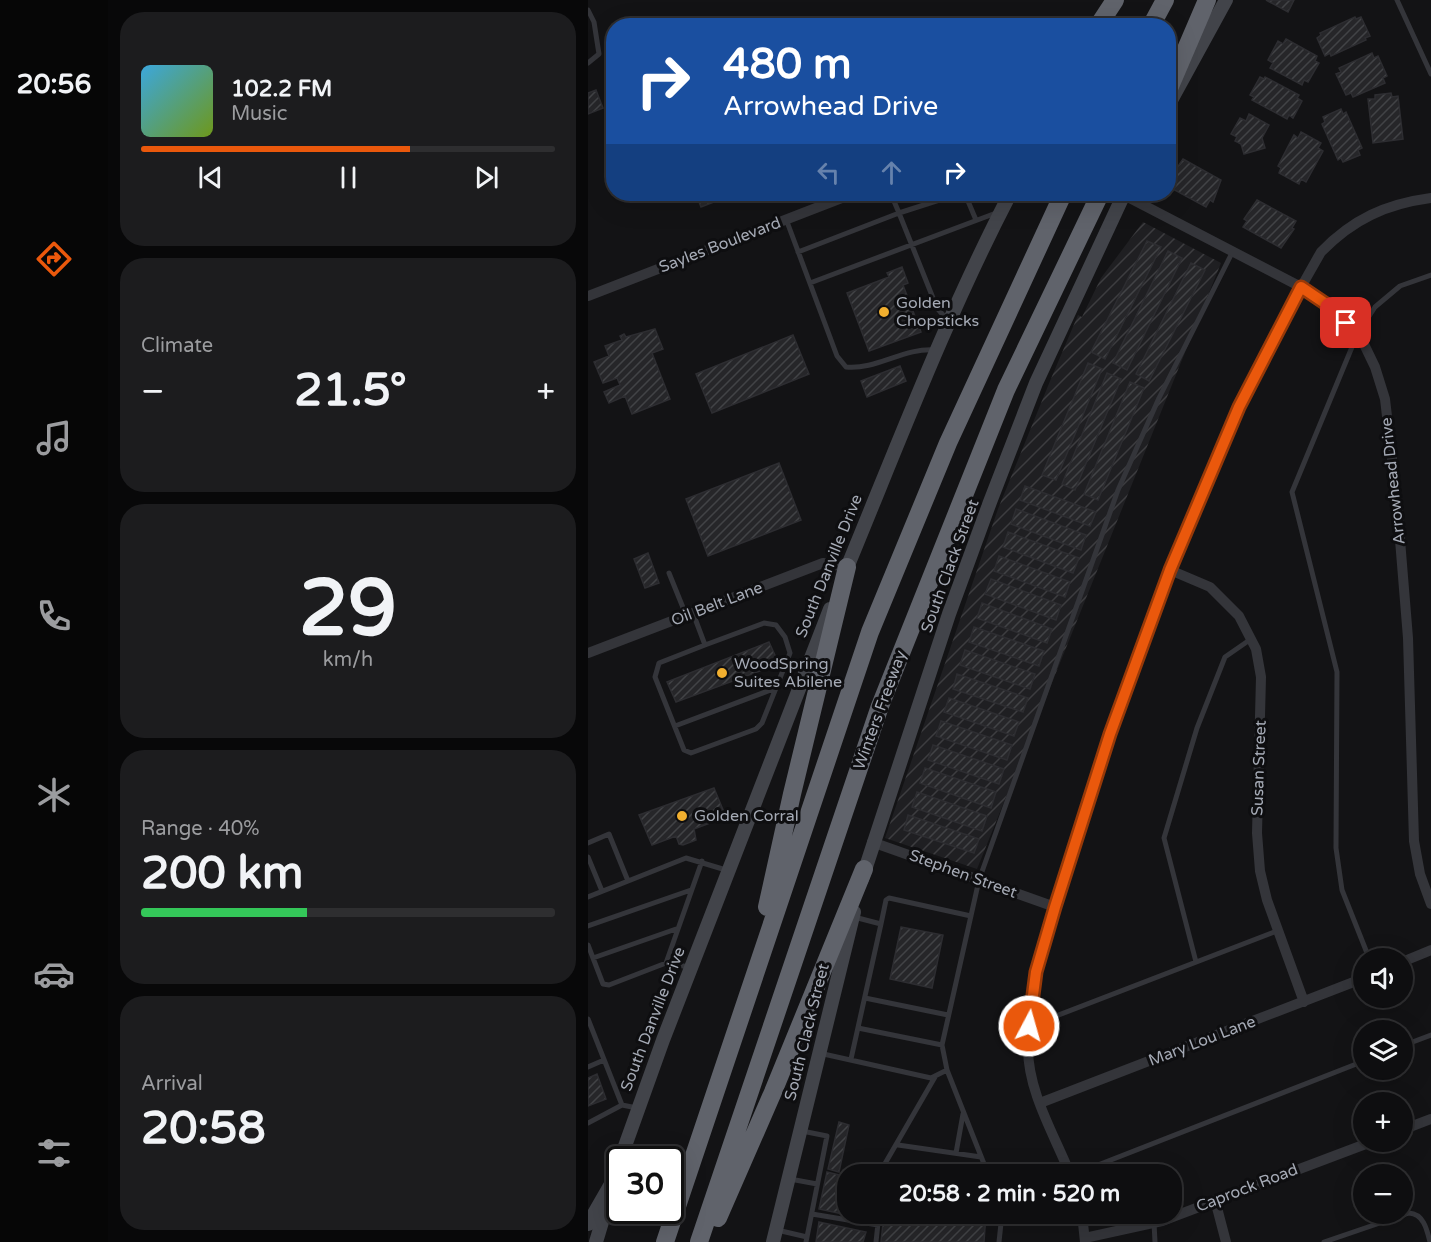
<!DOCTYPE html>
<meta charset="utf-8">
<style>
body{margin:0;font-family:"Varela Round",sans-serif;background:#1c1c1e;color:#f1f3f6;height:100vh;display:flex;flex-direction:column;font-size:22px;white-space:nowrap}
*{box-sizing:border-box;margin:0}
p{font-size:20px;color:#9b9c9f}
.icon{flex:none;width:33px;height:33px;fill:none;stroke:currentColor;stroke-width:2;stroke-linecap:round;stroke-linejoin:round}
.map{position:relative;flex:1;overflow:hidden}
.side{display:flex;flex-direction:column;gap:12px;padding:12px;background:#080809;width:480px}
.side>*{flex:none}
.hud{position:absolute;left:18px;top:18px;width:570px;height:183px;border-radius:24px;box-shadow:0 6px 24px #0002,0 0 0 2px #2e2e30;background:#1a4fa0;color:#fff;overflow:hidden}
.controls{position:absolute;left:765px;top:948px;display:grid;gap:12px}
.controls a{display:grid;place-items:center;width:60px;height:60px;border-radius:50%;background:#0e0e10;box-shadow:0 6px 24px #0002,0 0 0 2px #2e2e30;font-size:30px}
.speed{position:absolute;left:18px;top:1146px;display:flex;gap:12px;font-size:30px;font-weight:700;text-align:center}
.speed>*{display:grid;place-content:center;width:78px;height:78px;border-radius:50%;background:#0e0e10;box-shadow:0 6px 24px #0002,0 0 0 2px #2e2e30;line-height:1}
.speed .limit{border:3px solid #111;border-radius:9px;background:#fff;color:#111}
.pin{position:absolute;display:grid;place-items:center;width:51px;height:51px;color:#fff;margin:-26px;border-radius:12px;box-shadow:0 3px 9px #0006}
.me{position:absolute;width:66px;margin:-33px;rotate:6deg;stroke-linejoin:round;filter:drop-shadow(0 0 4px #0008)}
.turn{display:flex;align-items:center;gap:21px;height:126px;padding:0 18px;font-size:27px}
.turn .icon{width:78px;height:78px;stroke-width:2.5}
.turn b{display:block;font-size:42px;line-height:51px}
.lanes{display:flex;align-items:center;height:57px;padding:0 18px;background:#0003;justify-content:center;gap:30px;direction:ltr}
.lanes .off{opacity:.35}
.big{font-size:45px;font-weight:700;line-height:1.1}
.side .tile{flex:1;display:flex;flex-direction:column;justify-content:center;gap:9px;min-width:0;padding:0 21px;border-radius:24px;background:#1c1c1e}
.side .dial{align-items:center;gap:0}
.dial b{font-size:78px;line-height:1}
.song{display:flex;align-items:center;gap:18px}
.cover{width:72px;height:72px;border-radius:9px;background:linear-gradient(135deg,hsl(200 70% 55%),hsl(80 70% 35%))}
.played{height:6px;border-radius:3px;background:linear-gradient(90deg,#ea580c 65%,#2e2e30 65%)}
.keys{display:flex;justify-content:space-around;direction:ltr}
.heat{display:flex;justify-content:space-between;align-items:center;font-size:33px;direction:ltr}
.charge{height:9px;border-radius:4px;background:linear-gradient(90deg,#34c759 40%,#2e2e30 0)}
.trip{position:absolute;left:249px;top:1164px;width:345px;height:60px;border-radius:24px;background:#0e0e10;box-shadow:0 6px 24px #0002,0 0 0 2px #2e2e30;font-weight:700;line-height:60px;text-align:center}
main{display:flex;flex:1;min-height:0}
.tab-bar{display:flex;flex-direction:column;width:108px;justify-content:space-around;align-items:center;background:#060606;color:#9b9c9f}
.tab-bar .icon{width:42px;height:42px}
.tab-bar .on{color:#ea580c}
.tab-bar b{font-size:27px;color:#f1f3f6}
.map>svg:first-child{display:block}
</style>
<main>
<nav class="tab-bar">
<b>20:56</b>
<svg class="icon on" aria-label="directions" viewBox="0 0 24 24"><path d="M12 3l9 9-9 9-9-9zM9 14v-3h6M13 9l2 2-2 2"/></svg>
<svg class="icon" aria-label="music" viewBox="0 0 24 24"><path d="M9 18V5l10-2v13"/><circle cx="6" cy="18" r="3"/><circle cx="16" cy="16" r="3"/></svg>
<svg class="icon" aria-label="phone" viewBox="0 0 24 24"><path d="M5 4h4l2 5-3 2q2 4 5 5l2-3 5 2v4C11 20 4 13 5 4z"/></svg>
<svg class="icon" aria-label="climate" viewBox="0 0 24 24"><path d="M12 3v18M4 7l16 10M4 17L20 7"/></svg>
<svg class="icon" aria-label="car" viewBox="0 0 24 24"><path d="M5 17H2v-5l4-1 3-4h7l3 4 3 1v5h-3M9 17h6M6 11h13"/><circle cx="7" cy="17" r="2"/><circle cx="17" cy="17" r="2"/></svg>
<svg class="icon" aria-label="filters" viewBox="0 0 24 24"><path d="M4 7h16M4 17h16"/><circle cx="9" cy="7" r="2"/><circle cx="15" cy="17" r="2"/></svg>
</nav>
<section class="side">
<div class="tile">
<div class="song"><i class="cover"></i><div><b>102.2 FM</b><p>Music</p></div></div>
<div class="played"></div>
<div class="keys"><svg class="icon" aria-label="previous" viewBox="0 0 24 24"><path d="M18 5L8 12l10 7zM5 5v14"/></svg><svg class="icon" aria-label="pause" viewBox="0 0 24 24"><path d="M8 5v14M16 5v14"/></svg><svg class="icon" aria-label="next" viewBox="0 0 24 24"><path d="M6 5l10 7-10 7zM19 5v14"/></svg></div>
</div>
<div class="tile"><p>Climate</p>
<div class="heat"><a>−</a><b class="big">21.5°</b><a>+</a></div>
</div>
<div class="tile dial"><b>29</b><p>km/h</p></div>
<div class="tile"><p>Range · 40%</p><b class="big">200 km</b><div class="charge"></div></div>
<div class="tile"><p>Arrival</p><b class="big">20:58</b></div>
</section>
<div class="map">
<svg width="843" height="1242" viewBox="0 0 843 1242">
<defs>
<pattern id="industrial-furrows" width="10" height="10" patternUnits="userSpaceOnUse" patternTransform="scale(1.5)"><rect width="10" height="10" fill="#1f1f22"/><path d="M-1 1l2-2M0 10L10 0M9 11l2-2" fill="none" stroke="#3d3d40"/></pattern>
<pattern id="building-hatch" width="6" height="6" patternUnits="userSpaceOnUse" patternTransform="scale(1.5)"><rect width="6" height="6" fill="#262629"/><path d="M-1 1l2-2M0 6l6-6M5 7l2-2" fill="none" stroke="#424346"/></pattern>
</defs>
<rect width="100%" height="100%" fill="#131315"/>
<!-- industrial -->
<path fill="url(#industrial-furrows)" d="M555,222L633,263L389,869L297,838L410,509L462,381L490,315L494,317L513,278Z"/>
<!-- building -->
<path fill="url(#building-hatch)" stroke="#2d2d31" stroke-width="1.5" d="M678,0H706L700,12Z
M767,17L768,19L773,17L782,36L777,38L778,40L743,56L742,53L737,56L729,38L733,35L732,33Z
M698,39L729,56L727,61L731,63L720,82L716,80L714,85L682,68L685,63L680,60L690,41L695,44Z
M784,53L786,58L790,56L799,76L795,78L797,83L765,97L763,93L758,95L748,74L753,72L751,68Z
M672,77L676,79L677,77L711,95L709,98L714,101L705,118L701,115L699,119L664,100L666,97L662,95Z
M8,90L15,108L0,114V93Z
M803,93L804,97L810,96L815,139L785,143L780,99H787V95Z
M753,109L755,114L758,112L774,148L770,150L772,155L755,162L753,158L750,160L734,124L737,122L735,117Z
M661,114L681,125L674,138L677,148L656,154L653,144L647,141L649,137L643,134L652,118L658,121Z
M713,132L733,143L730,148L735,151L718,182L713,179L711,184L691,173L693,168L690,166L706,135L710,138Z
M595,159L633,180L625,202L622,200L618,207L581,187L585,179L582,178Z
M108,194H134L136,198L113,207Z
M669,200L708,221L704,228L706,229L693,248L655,227L659,221L656,219Z
M559,241L573,247L517,359L503,352Z
M580,251L594,258L539,370L525,363Z
M603,263L617,270L561,381L548,374Z
M314,267L320,283L315,285L333,332L281,351L259,293L301,277L299,273Z
M67,329L75,349L64,353L82,399L44,414L37,396L21,403L16,392L32,385L29,378L15,383L6,362L21,356L17,346L34,340L32,336L36,334L38,337Z
M205,335L221,374L124,413L108,374Z
M500,363L514,369L468,480L454,475Z
M312,366L318,381L279,397L273,381Z
M519,373L533,379L487,490L474,484Z
M542,382L556,388L510,500L496,494Z
M191,463L213,520L120,556L98,499Z
M437,486L508,512L502,526L432,500Z
M428,509L498,535L493,550L423,524Z
M420,532L491,558L485,573L415,547Z
M60,553L71,583L57,588L46,559Z
M411,556L482,582L477,597L406,571Z
M403,579L473,605L468,620L397,594Z
M394,603L464,629L459,643L389,618Z
M386,627L456,651L451,666L381,642Z
M181,642L191,664L88,702L79,682Z
M377,650L447,674L442,689L372,665Z
M369,674L440,698L435,712L365,689Z
M361,698L431,722L426,736L356,712Z
M353,721L424,745L419,760L348,736Z
M345,745L416,769L411,784L340,760Z
M337,768L408,792L403,808L332,783Z
M126,788L138,817L106,829L108,840L95,845L91,844L88,836L64,845L51,815Z
M329,792L399,816L394,831L324,807Z
M320,815L391,839L386,853L316,830Z
M313,927L355,935L344,988L302,979Z
M9,1074L18,1099L0,1106V1078Z
M251,1122L261,1125L251,1172L240,1169Z
M239,1172L260,1177V1214H264V1216L231,1209Z
M296,1214H398L396,1242H293Z
M231,1222L278,1232L275,1242H228Z"/>
<g fill="none" stroke-linecap="round" stroke-linejoin="round">
<!-- lane -->
<path stroke="#34353a" stroke-width="5" d="M809,0L843,74
M0,10L6,22L11,54L0,63
M268,23L269,26
M377,194L388,220
M198,219L249,356L258,367C289,370 316,347 348,350
M210,252L311,213L303,194
M222,283L408,213
M361,322L349,308L311,213L370,194
M81,573L98,615
M105,613L117,645L71,663L67,677L96,750L103,753L168,729L174,723L202,653L197,637L188,625L176,623L117,645
M87,726L188,688
M0,843L21,834L40,881
M0,857L14,891
M0,897L98,858L138,870
M266,917L293,924L298,900L301,898L383,916
M0,926L103,890
M0,945L15,984L21,985L78,963L101,967
M5,958L88,929
M781,958L754,890L748,848L749,672L704,492L769,335L787,307L812,286L843,275
M608,962L576,838L609,728L637,657L663,639
M78,963L114,861
M277,998L360,1015
M0,1019L34,1105
M442,1026L689,931
M270,1028L354,1045
M814,1046L843,1035
M231,1053L343,1078L359,1070
M263,1059L293,924
M0,1067L16,1060
M0,1123L34,1105L49,1108
M214,1131L239,1136L218,1242
M310,1145L393,1157
M368,1153L375,1114
M294,1174L295,1167L347,1077
M400,1174L359,1070L354,1045L391,880L530,490L571,398L644,253
M487,1174L776,1061
M202,1179L229,1184
M224,1214L290,1225
M566,1223L567,1242
M189,1230L219,1237
M288,1242L291,1214
M411,1242L414,1214
M736,1242L821,1213C836,1214 839,1230 842,1242"/>
<!-- street -->
<path stroke="#34353a" stroke-width="10" d="M536,195L713,287L747,311L774,340L787,367L797,399L809,503L820,638L826,841L832,874L843,904
M0,296L264,194
M582,570L622,587L651,616L668,649L673,677L669,833L672,871L679,900L716,1002
M0,653L235,563L259,567
M284,842L467,907
M814,962L843,950
M452,1103L776,978
M814,1130L843,1119
M482,1174C466,1134 440,1092 440,1048C439,971 470,895 494,823C557,626 629,431 733,252C765,219 798,204 843,198
M627,1200L638,1242
M494,1214L497,1242
M497,1238L574,1221L783,1142"/>
<!-- secondary -->
<path stroke="#42444a" stroke-width="14" d="M580,106L638,0
M256,575C309,447 358,317 422,194
M274,879L361,614L402,502L448,383L536,194
M32,1160L75,1040L242,609
M0,1224L27,1177L32,1160
M8,1242L20,1202
M185,1242L266,912"/>
<!-- highway -->
<path stroke="#60636b" stroke-width="18" d="M510,26L527,0
M563,26L577,0
M580,91L619,0
M179,907L204,794L259,567
M130,1218L185,1092L276,869
M77,1242L282,632L360,443L475,194
M111,1242L292,706L418,390L512,194"/>
</g>
<g fill="none" stroke-linecap="round" stroke-linejoin="round">
<!-- route casing -->
<g stroke="#983908" stroke-width="15">
<path id="route" d="M441,1026L448,972L467,907L522,734L582,570L651,407L713,287L747,310L758,323"/>
</g>
<!-- route -->
<use href="#route" stroke="#ea580c" stroke-width="10"/>
</g>
<!-- markers -->
<g fill="#f1af2f" stroke="#0e0e10" stroke-width="2">
<circle cx="296" cy="312" r="6"/>
<circle cx="134" cy="673" r="6"/>
<circle cx="94" cy="816" r="6"/>
</g>
<g text-anchor="middle" dominant-baseline="central" stroke-width="6" stroke-linejoin="round" paint-order="stroke">
<!-- street labels -->
<g font-size="16" fill="#a5aab5" stroke="#0e0e10">
<text transform="translate(132 245) rotate(-21)">Sayles Boulevard</text>
<text transform="translate(805 481) rotate(-96)">Arrowhead Drive</text>
<text transform="translate(241 566) rotate(-68)">South Danville Drive</text>
<text transform="translate(362 566) rotate(-70)">South Clack Street</text>
<text transform="translate(129 604) rotate(-21)">Oil Belt Lane</text>
<text transform="translate(292 710) rotate(-70)">Winters Freeway</text>
<text transform="translate(671 768) rotate(-88)">Susan Street</text>
<text transform="translate(375 874) rotate(20)">Stephen Street</text>
<text transform="translate(65 1019) rotate(-69)">South Danville Drive</text>
<text transform="translate(219 1032) rotate(-76)">South Clack Street</text>
<text transform="translate(614 1041) rotate(-21)">Mary Lou Lane</text>
<text transform="translate(659 1188) rotate(-21)">Caprock Road</text>
</g>
<!-- poi labels -->
<g font-size="16" fill="#a5aab5" stroke="#0e0e10" text-anchor="start">
<text x="308" y="303">Golden<tspan x="308" dy="18">Chopsticks</tspan></text>
<text x="146" y="664">WoodSpring<tspan x="146" dy="18">Suites Abilene</tspan></text>
<text x="106" y="816">Golden Corral</text>
</g>
</g>
</svg>
<div class="controls">
<a><svg class="icon" aria-label="sound" viewBox="0 0 24 24"><path d="M4 9h4l5-4v14l-5-4H4zM17 9q2 3 0 6"/></svg></a>
<a><svg class="icon" aria-label="layers" viewBox="0 0 24 24"><path d="M12 4l9 5-9 5-9-5zM3 14l9 5 9-5"/></svg></a>
<a>+</a>
<a>−</a>
</div>
<div class="speed"><div class="limit">30</div></div>
<div class="pin" style="left:758px;top:323px;background:#d93025"><svg class="icon" aria-label="arrive" viewBox="0 0 24 24"><path d="M6 21V4h12l-3 4 3 4H6"/></svg></div>
<svg class="me" style="left:441px;top:1026px" viewBox="-20 -20 40 40"><circle r="17" fill="#ea580c" stroke="#fff" stroke-width="3"/><path d="M0-11L8 9 0 5-8 9z" fill="#fff"/></svg>
<div class="trip">20:58 · 2 min · 520 m</div>
<div class="hud">
<div class="turn"><svg class="icon" aria-label="right" viewBox="0 0 24 24"><path d="M7 20v-9h11M14 6l5 5-5 5"/></svg><div><b>480 m</b>Arrowhead Drive</div></div>
<div class="lanes"><svg class="icon off" aria-label="left" viewBox="0 0 24 24"><path d="M17 20v-9H6M10 6l-5 5 5 5"/></svg><svg class="icon off" aria-label="ahead" viewBox="0 0 24 24"><path d="M12 20V5M6 11l6-6 6 6"/></svg><svg class="icon" aria-label="right" viewBox="0 0 24 24"><path d="M7 20v-9h11M14 6l5 5-5 5"/></svg></div>
</div>
</div>
</main>
